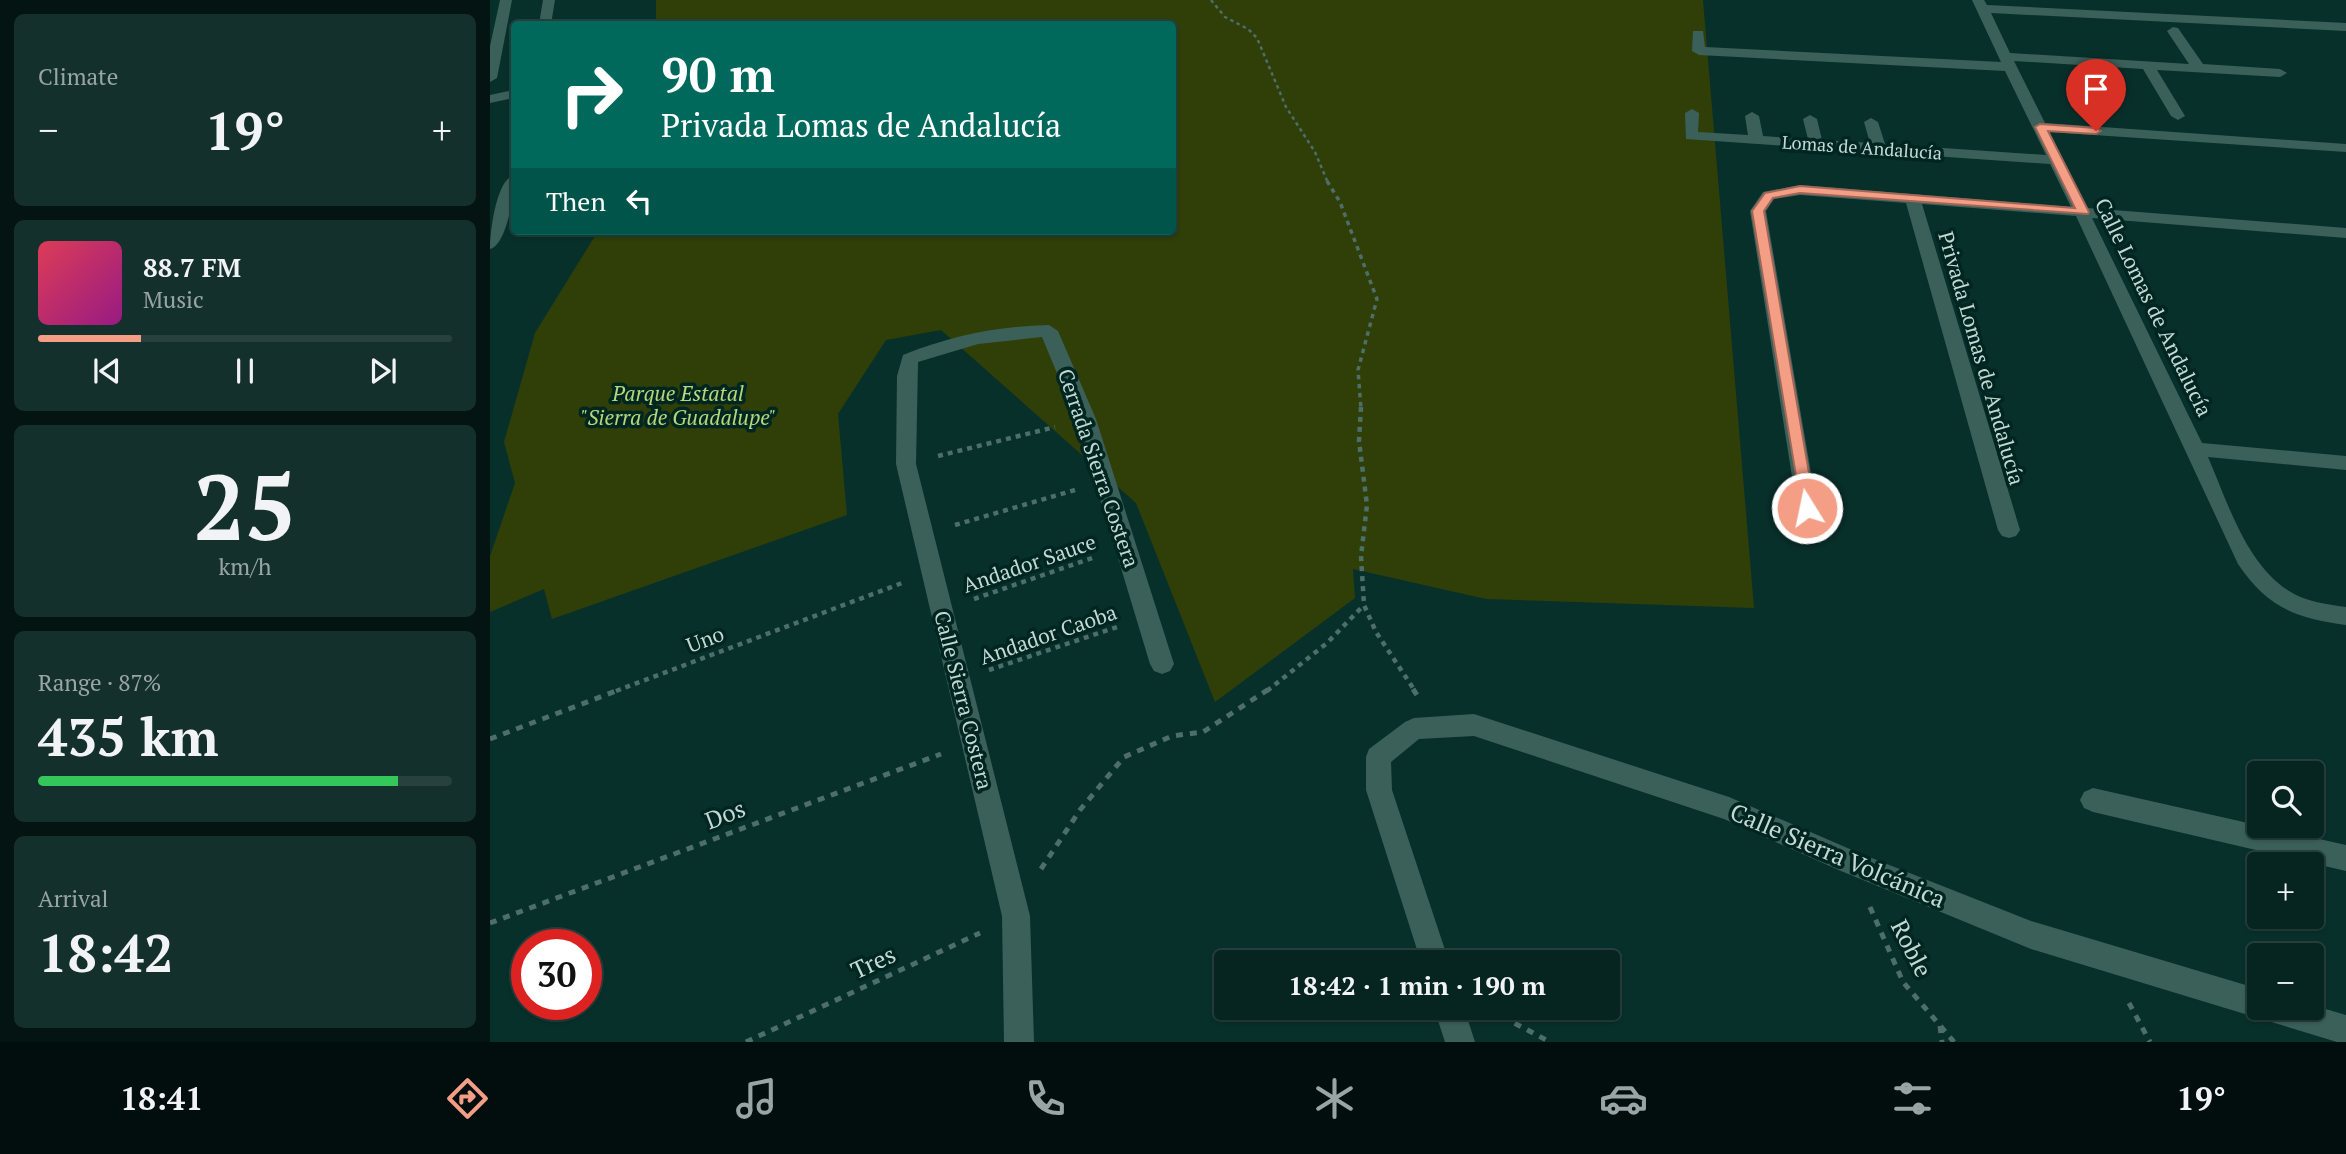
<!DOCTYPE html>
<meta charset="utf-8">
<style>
body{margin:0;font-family:"PT Serif",serif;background:#14302d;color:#f1f3f6;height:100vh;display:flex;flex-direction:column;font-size:26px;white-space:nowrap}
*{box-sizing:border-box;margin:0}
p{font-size:23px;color:#98a4a5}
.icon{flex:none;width:38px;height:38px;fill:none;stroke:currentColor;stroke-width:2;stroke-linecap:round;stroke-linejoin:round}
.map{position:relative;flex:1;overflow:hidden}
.side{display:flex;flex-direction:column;gap:14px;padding:14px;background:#031412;width:490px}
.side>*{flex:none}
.hud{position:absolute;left:21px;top:21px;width:665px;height:214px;border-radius:7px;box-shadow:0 2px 5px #0004,0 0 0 2px #27413e;background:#00695c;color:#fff;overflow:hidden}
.buttons{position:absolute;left:1757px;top:761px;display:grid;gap:14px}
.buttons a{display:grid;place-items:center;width:77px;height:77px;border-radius:7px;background:#062420;box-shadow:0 2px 5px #0004,0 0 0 2px #27413e;font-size:35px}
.speed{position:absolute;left:21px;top:929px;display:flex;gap:14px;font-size:35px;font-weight:700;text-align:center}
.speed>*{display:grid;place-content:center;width:91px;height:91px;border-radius:50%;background:#062420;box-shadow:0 2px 5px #0004,0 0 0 2px #27413e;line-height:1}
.speed .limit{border:10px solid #d22;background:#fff;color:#111}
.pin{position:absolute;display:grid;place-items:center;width:60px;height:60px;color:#fff;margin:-72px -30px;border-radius:50% 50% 50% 0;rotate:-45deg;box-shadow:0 0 7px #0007}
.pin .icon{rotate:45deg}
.me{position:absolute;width:77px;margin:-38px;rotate:350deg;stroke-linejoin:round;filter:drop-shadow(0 0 5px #0008)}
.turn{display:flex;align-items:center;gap:24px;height:147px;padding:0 35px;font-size:32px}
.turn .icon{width:91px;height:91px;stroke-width:2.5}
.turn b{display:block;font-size:49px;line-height:60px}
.then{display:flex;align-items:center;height:66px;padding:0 35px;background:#0003;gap:14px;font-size:26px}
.big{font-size:52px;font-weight:700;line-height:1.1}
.side .card{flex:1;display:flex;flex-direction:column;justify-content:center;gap:10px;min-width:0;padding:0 24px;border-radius:10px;background:#14302d}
.side .dial{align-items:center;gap:0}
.dial b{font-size:91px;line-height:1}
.song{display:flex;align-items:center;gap:21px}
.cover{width:84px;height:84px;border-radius:10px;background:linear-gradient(135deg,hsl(350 70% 55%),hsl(310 70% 35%))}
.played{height:7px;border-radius:4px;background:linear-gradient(90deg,#f49e86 25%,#27413e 25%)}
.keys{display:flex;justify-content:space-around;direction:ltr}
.heat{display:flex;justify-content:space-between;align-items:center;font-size:38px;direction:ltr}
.charge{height:10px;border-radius:5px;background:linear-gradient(90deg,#34c759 87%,#27413e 0)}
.trip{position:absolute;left:724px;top:950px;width:406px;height:70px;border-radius:7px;background:#062420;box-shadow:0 2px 5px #0004,0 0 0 2px #27413e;font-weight:700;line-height:70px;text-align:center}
.tabs{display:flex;height:112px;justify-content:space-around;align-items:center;background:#020e0d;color:#98a4a5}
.tabs .icon{width:49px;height:49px}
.tabs .active{color:#f49e86}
.tabs b{font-size:32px;color:#f1f3f6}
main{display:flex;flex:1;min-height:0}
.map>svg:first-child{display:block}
</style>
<main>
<section class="side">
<div class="card"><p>Climate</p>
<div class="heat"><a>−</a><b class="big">19°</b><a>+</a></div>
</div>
<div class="card">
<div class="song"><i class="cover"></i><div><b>88.7 FM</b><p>Music</p></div></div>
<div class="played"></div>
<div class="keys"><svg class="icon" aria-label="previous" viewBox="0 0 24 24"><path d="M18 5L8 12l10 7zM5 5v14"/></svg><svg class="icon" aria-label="pause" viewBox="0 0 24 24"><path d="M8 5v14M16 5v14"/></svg><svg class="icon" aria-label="next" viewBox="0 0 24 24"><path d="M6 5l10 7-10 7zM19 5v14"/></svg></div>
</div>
<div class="card dial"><b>25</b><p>km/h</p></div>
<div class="card"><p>Range · 87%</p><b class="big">435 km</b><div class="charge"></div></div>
<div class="card"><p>Arrival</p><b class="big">18:42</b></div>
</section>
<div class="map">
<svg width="1856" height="1042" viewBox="0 0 1856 1042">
<rect width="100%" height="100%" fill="#08302b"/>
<!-- green -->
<path fill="#2f3f07" d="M166,0H1213L1264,608L996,599L863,569L865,598L725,702L646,503L451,330L396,340L348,414L357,515L62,619L54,589L0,612V556L25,483L14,442L45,333L108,231H682V24H166Z"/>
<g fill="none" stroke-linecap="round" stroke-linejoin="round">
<!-- path-far3 -->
<path stroke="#4d6e69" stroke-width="2.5" stroke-dasharray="3.5 3.5" stroke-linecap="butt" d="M721,0L735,17L758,29L767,38L796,107L825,152L838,183"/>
<!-- path-far2 -->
<path stroke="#4d6e69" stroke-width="3.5" stroke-dasharray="4.5 4.5" stroke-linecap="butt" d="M837,181L850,202L887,299L868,370L871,409"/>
<!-- path-far1 -->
<path stroke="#4d6e69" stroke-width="4.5" stroke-dasharray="5 5" stroke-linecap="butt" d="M871,407L869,441L877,505L871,556L874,605L886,632L925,691
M448,456L565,427
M465,525L585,490
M484,599L605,557
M499,670L627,627
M126,691L412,583
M777,691L837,643L874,605"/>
<!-- path -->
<path stroke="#4d6e69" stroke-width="5" stroke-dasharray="7 7" stroke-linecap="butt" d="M923,689L927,695
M0,739L131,689
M551,869L590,810L634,757L682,736L713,732L779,689
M1380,907L1413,982L1464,1042
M0,923L451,754
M1639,1003L1660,1042
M1000,1010L1060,1042
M1450,1026L1452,1042
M256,1042L490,933"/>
<!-- minor -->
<path fill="#3b605a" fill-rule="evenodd" d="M10,0H22L7,78L0,82V46Z
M53,0H65L61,24H49Z
M1482,0H1494L1497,5L1856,23V31L1501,13L1520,53L1699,64L1677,31L1683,27L1688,28L1713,64L1790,69L1797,73L1790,77L1667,70L1695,116L1688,120L1681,116L1653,69L1524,61L1555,123L1856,144V152L1559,132L1597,208L1856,228V238L1602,218L1712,443L1856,456V470L1718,457C1737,501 1756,564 1799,591C1816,602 1836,604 1856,607V625C1805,618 1777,607 1748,564L1586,216L1432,204L1530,530L1526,536L1519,538L1512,536L1508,530L1416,203L1310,195L1284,199L1276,211L1327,508L1324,513L1317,516L1310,513L1307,508L1260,211L1273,192L1310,185L1581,207L1560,164L1196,139L1195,113L1202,109L1209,113L1208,132L1258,135L1255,116L1262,112L1269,116L1273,136L1318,139L1313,119L1320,115L1327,119L1332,140L1380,143L1374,122L1381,118L1388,122L1395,144L1556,155L1515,71L1209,55L1202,51L1203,31H1213L1215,47L1511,62Z
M24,90V98L0,103V95Z
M24,175C25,191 17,245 0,249C0,232 6,180 24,175Z
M559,325L568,331L606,419L684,664L680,671L672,674L664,671L660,664L586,419L552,337L488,344L428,362L426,464L540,916L544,1042H514L512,916L406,464L407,376L413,355C460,336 508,326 559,325Z
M984,714L1239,797L1369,853L1541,921L1769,989V1008H1822V1005L1856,1015V1042H1847L1541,949L1351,871L1234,819L984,736L929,739L901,762L902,790L959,962H931L876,790V757L879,749L915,722L924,718Z
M1603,788L1856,845V871L1603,812L1594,808L1590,800L1594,792Z
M944,1008H974L985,1042H955Z"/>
</g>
<!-- route -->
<path fill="#f49e86" stroke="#9f6757" stroke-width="2" d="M1550,124L1606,128L1611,131L1606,134L1558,131L1599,212L1598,214L1310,193L1283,198L1274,211L1325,508L1323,512H1312L1262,211L1275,193L1310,186L1585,208L1545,127Z"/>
<g text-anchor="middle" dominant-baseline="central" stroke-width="7" stroke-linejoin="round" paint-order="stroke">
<!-- far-street labels -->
<g font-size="18" fill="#c4d8d4" stroke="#002621">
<text transform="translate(1372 147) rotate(4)">Lomas de Andalucía</text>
</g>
<!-- street labels -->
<g font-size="21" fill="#c4d8d4" stroke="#002621">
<text transform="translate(1664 307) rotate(64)">Calle Lomas de Andalucía</text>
<text transform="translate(1492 358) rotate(74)">Privada Lomas de Andalucía</text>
<text transform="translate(609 468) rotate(71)">Cerrada Sierra Costera</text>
<text transform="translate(539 563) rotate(-19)">Andador Sauce</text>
<text transform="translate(558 634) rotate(-19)">Andador Caoba</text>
<text transform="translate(215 639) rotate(-21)">Uno</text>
<text transform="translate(474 700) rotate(76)">Calle Sierra Costera</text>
</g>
<!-- park labels -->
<g font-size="21" font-style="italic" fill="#b7d779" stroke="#002621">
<text x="188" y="393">Parque Estatal<tspan x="188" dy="24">"Sierra de Guadalupe"</tspan></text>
</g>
<!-- near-street labels -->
<g font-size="24" fill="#c4d8d4" stroke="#002621">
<text transform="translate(235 814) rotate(-21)">Dos</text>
<text transform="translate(1348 855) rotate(23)">Calle Sierra Volcánica</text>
<text transform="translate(1422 948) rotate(63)">Roble</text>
<text transform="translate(383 962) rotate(-25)">Tres</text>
</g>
</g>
</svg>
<div class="buttons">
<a><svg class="icon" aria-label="search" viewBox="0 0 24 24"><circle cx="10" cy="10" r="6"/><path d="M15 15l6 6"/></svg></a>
<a>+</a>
<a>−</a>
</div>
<div class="speed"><div class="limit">30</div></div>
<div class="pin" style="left:1606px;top:131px;background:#d93025"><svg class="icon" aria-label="arrive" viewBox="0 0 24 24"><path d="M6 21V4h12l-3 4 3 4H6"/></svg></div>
<svg class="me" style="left:1317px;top:508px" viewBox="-20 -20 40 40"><circle r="17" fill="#f49e86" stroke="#fff" stroke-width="3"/><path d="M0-11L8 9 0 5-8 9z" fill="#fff"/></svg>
<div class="trip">18:42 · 1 min · 190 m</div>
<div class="hud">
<div class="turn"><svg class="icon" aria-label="right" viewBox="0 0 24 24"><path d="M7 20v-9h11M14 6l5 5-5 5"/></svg><div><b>90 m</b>Privada Lomas de Andalucía</div></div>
<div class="then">Then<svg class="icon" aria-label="left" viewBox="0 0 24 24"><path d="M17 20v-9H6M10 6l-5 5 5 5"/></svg></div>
</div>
</div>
</main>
<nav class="tabs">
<b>18:41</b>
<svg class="icon active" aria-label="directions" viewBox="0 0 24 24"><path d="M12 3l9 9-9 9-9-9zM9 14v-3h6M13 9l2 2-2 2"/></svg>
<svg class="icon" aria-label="music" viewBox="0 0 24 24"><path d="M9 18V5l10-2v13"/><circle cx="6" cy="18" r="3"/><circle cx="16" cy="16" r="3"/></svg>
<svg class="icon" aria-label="phone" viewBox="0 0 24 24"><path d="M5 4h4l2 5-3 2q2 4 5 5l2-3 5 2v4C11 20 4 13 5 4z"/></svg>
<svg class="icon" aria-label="climate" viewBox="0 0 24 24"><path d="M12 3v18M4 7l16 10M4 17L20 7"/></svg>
<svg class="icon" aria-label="car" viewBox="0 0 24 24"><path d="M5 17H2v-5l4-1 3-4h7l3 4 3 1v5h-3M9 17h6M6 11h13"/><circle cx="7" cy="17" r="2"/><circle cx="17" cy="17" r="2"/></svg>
<svg class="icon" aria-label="filters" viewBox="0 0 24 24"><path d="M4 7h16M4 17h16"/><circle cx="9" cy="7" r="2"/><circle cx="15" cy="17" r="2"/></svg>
<b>19°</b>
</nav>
